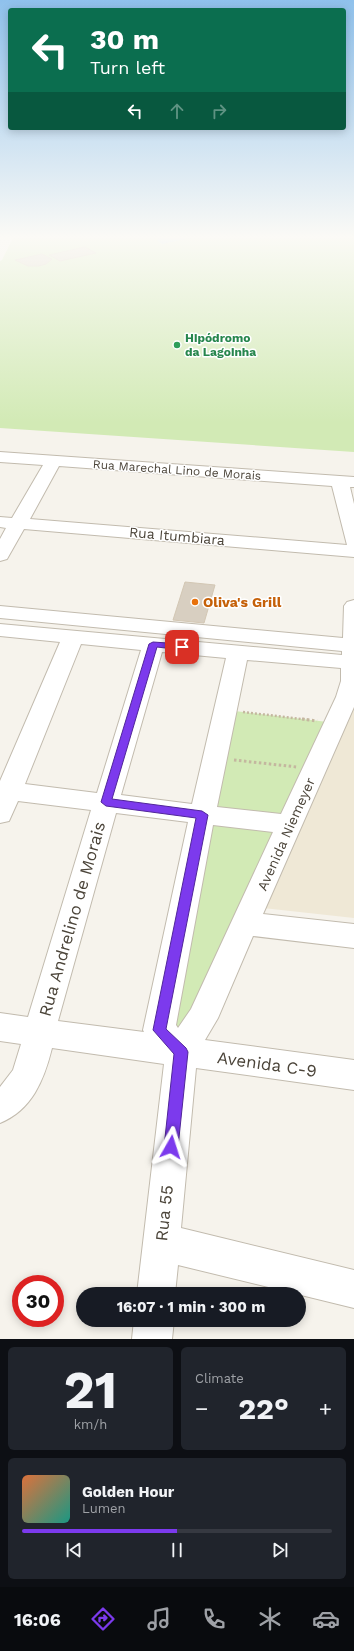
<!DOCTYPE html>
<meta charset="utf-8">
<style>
body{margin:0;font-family:"Work Sans",sans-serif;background:#20242c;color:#f1f3f6;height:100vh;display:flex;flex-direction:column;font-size:15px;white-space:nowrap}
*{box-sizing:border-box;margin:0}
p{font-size:13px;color:#9ea1a6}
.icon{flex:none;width:22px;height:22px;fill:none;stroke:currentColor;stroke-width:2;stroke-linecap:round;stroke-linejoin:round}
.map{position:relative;height:1339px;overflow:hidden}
.side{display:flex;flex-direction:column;gap:8px;padding:8px;background:#0d0f14;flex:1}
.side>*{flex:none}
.guide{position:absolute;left:8px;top:8px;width:338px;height:122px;border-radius:4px;box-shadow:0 2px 10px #0003;background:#0b6e4f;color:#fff;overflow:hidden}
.speed{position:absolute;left:12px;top:1275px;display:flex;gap:8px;font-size:20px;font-weight:700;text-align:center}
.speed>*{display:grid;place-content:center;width:52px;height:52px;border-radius:50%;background:#171b24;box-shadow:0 2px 10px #0003;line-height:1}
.speed .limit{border:6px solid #d22;background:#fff;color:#111}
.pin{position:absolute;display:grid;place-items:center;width:34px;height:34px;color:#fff;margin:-17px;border-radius:8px;box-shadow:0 2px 6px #0006}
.me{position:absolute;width:44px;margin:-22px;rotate:6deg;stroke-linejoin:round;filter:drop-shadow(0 0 3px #0008)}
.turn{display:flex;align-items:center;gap:14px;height:84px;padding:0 16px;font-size:18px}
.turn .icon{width:52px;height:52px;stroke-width:2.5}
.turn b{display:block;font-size:28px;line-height:34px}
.lanes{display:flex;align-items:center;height:38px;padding:0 16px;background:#0003;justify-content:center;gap:20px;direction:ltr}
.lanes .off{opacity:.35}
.big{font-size:30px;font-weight:700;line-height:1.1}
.side .tile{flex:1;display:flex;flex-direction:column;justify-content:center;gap:6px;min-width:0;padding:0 14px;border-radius:6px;background:#20242c}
.side .dial{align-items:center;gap:0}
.dial b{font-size:52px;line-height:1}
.song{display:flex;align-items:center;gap:12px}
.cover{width:48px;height:48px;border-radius:6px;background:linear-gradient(135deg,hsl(20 70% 55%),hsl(170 70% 35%))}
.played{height:4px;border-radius:2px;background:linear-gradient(90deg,#7c3aed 50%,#363941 50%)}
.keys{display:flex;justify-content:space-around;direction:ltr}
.heat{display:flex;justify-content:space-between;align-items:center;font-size:22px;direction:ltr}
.side .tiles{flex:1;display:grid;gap:8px;grid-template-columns:1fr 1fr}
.tile:last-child{grid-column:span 2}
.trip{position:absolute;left:76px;top:1287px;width:230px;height:40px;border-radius:20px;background:#171b24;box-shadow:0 2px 10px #0003;font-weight:700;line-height:40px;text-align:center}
.menu{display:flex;height:64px;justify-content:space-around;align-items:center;background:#090b0e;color:#9ea1a6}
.menu .icon{width:28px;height:28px}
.menu .active{color:#7c3aed}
.menu b{font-size:18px;color:#f1f3f6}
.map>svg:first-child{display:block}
</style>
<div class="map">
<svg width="354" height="1339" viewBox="0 0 354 1339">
<rect width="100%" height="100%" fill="#f6f3ec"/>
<!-- education -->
<path fill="#efe8d6" d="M354,688V918L263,908Z"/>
<!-- green -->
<path fill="#d2eab5" d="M14,236H354V452L0,428V261L2,260Z
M226,710L336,723L181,1052L159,1030Z"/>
<!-- water -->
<path fill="#a9d4f2" d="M162,236H190V238L162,244L157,240Z"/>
<!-- building -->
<path fill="#d8cfc1" stroke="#d3c7b4" d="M85,247L96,253L60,261L49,255Z
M42,254L52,259L46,264L39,266H28L15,260Z
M185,582L215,585L204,623L173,620Z"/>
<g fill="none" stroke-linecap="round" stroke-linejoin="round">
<!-- minor casing -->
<g stroke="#c2bbae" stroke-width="2">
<path id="minor" d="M0,452L354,477V487H350L354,504V557L24,529L7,559L0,561V539L6,528L0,527V517L12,518L43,465L0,462ZM59,466L332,486L347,545L30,519Z
M354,600V707L263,914L354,924V948L253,936L218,1018L205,1040L354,1060V1090L196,1068L181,1228L354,1270V1308L178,1265L175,1294H137L164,1064L52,1048C44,1080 32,1110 0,1123V1087L13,1070L21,1044L0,1041V1013L28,1017L91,810L18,801L9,821L0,823V781L60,642L0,636V624L342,655V651L0,618V606L343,638L344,606L347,602ZM81,644L141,650L97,793L25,784ZM162,652L226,658L192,804L121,795ZM247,660L341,668V681L336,697L281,814L217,807ZM116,813L188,822L143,1030L144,1032L58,1021ZM213,825L273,832L191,1009L178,1028L176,1025Z
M134,1320H174L172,1339H132Z"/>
</g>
<!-- path-far1 -->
<path stroke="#c4b79f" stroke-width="2.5" stroke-dasharray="2 2" stroke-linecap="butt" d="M243,712L310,720"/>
<!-- path -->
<path stroke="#c4b79f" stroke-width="3" stroke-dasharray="2.5 2.5" stroke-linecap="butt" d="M302,719L317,721
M234,760L297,767"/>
<!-- minor -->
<use href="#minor" fill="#fff" fill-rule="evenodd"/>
</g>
<!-- sky -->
<linearGradient id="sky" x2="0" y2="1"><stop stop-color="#8fc1ec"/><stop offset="0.56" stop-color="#fbfaf6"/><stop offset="1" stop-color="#fbfaf6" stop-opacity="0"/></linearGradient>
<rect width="354" height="423" fill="url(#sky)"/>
<!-- route -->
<path fill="#7c3aed" stroke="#51269a" d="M153,642L182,644L186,647L182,650L157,647L112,799L202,811L208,815L166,1029L186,1048L188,1052L178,1147L176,1152L171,1154L166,1152L164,1147L174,1054L153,1030L196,818L106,806L101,802L149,644Z"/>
<!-- markers -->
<circle fill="#2e9e5b" stroke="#fff" stroke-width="1.5" cx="177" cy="345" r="4"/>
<circle fill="#e8710a" stroke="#fff" stroke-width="1.5" cx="195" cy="602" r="4"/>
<g text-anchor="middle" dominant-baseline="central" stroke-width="3" stroke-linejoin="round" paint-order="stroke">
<!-- far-leisure labels -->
<g font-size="12" font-weight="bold" fill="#27864d" stroke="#fff" text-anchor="start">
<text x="185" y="338">Hipódromo<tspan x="185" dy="14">da Lagoinha</tspan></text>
</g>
<!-- far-street labels -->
<g font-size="12" fill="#4b4439" stroke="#fff">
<text transform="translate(177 470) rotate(4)">Rua Marechal Lino de Morais</text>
</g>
<!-- street labels -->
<g font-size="14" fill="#4b4439" stroke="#fff">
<text transform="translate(177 536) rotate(5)">Rua Itumbiara</text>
<text transform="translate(286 834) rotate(-66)">Avenida Niemeyer</text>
</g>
<!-- food labels -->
<g font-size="14" font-weight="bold" fill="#c56008" stroke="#fff" text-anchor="start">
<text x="203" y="602">Oliva's Grill</text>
</g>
<!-- near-street labels -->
<g font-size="17" fill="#4b4439" stroke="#fff">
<text transform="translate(72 919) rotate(-74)">Rua Andrelino de Morais</text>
<text transform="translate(267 1064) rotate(8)">Avenida C-9</text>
<text transform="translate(164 1213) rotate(-84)">Rua 55</text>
</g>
</g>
</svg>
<div class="speed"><div class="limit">30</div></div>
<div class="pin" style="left:182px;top:647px;background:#d93025"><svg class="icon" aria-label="arrive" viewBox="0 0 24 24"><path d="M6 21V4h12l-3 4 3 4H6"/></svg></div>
<svg class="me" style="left:171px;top:1147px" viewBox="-20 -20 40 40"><path d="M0-17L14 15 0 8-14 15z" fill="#7c3aed" stroke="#fff" stroke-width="4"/></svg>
<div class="trip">16:07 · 1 min · 300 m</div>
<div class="guide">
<div class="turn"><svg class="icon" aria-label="left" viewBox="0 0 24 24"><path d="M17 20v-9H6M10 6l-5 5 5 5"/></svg><div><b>30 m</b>Turn left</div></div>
<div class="lanes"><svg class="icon" aria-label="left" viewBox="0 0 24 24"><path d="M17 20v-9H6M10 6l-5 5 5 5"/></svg><svg class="icon off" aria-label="ahead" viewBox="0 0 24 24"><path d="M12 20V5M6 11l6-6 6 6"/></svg><svg class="icon off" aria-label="right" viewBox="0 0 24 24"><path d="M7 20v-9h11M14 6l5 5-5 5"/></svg></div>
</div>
</div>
<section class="side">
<div class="tiles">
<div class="tile dial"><b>21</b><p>km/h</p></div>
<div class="tile"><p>Climate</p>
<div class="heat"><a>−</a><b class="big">22°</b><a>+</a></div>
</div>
<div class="tile">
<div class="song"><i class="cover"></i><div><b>Golden Hour</b><p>Lumen</p></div></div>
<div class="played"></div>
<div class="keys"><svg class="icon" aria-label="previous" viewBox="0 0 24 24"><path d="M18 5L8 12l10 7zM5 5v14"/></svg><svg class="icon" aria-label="pause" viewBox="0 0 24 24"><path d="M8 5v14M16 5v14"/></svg><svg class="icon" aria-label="next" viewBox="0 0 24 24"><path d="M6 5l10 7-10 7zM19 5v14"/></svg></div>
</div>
</div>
</section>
<nav class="menu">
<b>16:06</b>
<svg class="icon active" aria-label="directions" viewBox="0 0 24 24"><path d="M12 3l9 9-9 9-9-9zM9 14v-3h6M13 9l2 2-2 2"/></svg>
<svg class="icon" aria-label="music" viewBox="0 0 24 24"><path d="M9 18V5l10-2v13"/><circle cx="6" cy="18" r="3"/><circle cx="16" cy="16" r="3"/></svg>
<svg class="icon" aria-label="phone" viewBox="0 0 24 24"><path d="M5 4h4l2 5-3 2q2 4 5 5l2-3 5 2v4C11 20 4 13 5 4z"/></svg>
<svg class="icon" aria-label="climate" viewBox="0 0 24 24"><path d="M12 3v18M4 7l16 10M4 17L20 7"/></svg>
<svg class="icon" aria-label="car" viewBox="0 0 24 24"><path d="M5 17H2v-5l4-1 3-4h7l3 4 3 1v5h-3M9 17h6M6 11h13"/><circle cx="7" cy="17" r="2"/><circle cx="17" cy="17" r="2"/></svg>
</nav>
